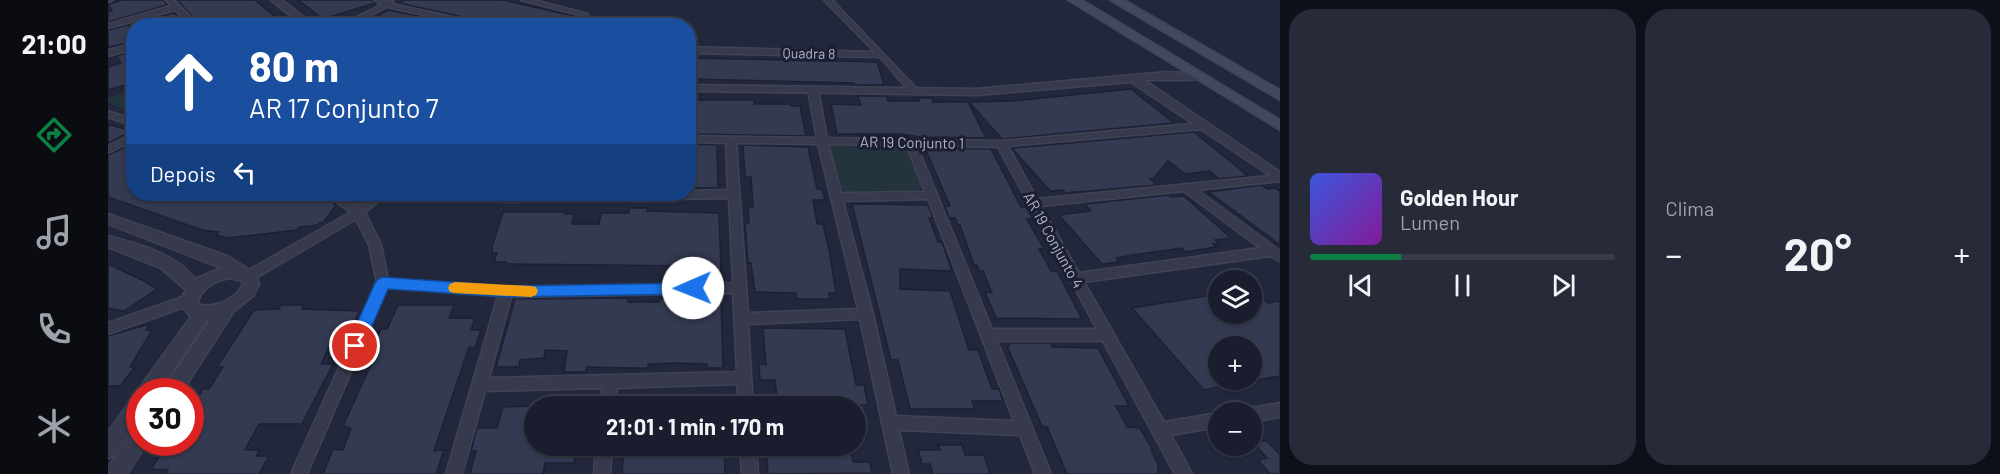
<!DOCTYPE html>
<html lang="pt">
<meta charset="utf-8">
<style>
body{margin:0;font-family:Barlow,sans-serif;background:#272a39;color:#f1f3f6;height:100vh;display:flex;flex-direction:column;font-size:22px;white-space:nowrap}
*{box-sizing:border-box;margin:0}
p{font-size:20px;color:#9fa2aa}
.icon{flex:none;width:33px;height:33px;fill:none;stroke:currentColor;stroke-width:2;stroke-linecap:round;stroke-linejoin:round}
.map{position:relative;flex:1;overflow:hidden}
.side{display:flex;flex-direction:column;gap:9px;padding:9px;background:#0e1019;width:720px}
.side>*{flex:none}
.guide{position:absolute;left:18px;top:18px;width:570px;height:183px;border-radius:24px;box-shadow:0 2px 4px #0004,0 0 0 2px #383b49;background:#1a4fa0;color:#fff;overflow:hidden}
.controls{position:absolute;left:1100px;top:270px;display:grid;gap:12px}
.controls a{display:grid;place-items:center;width:54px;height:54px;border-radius:50%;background:#1a1d2d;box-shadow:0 2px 4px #0004,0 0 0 2px #383b49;font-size:30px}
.speed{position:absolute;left:18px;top:378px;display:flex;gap:12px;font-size:30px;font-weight:700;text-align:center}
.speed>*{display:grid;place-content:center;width:78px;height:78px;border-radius:50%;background:#1a1d2d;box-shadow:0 2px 4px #0004,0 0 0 2px #383b49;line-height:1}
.speed .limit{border:9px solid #d22;background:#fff;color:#111}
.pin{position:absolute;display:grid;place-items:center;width:51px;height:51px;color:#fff;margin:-26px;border:3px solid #fff;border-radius:50%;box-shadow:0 2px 6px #0007}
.me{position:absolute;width:66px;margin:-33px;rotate:269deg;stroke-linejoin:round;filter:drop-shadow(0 0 4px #0008)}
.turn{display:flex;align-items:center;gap:21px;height:126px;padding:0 24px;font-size:27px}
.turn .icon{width:78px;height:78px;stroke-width:2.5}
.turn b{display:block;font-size:42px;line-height:51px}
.then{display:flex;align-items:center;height:57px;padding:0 24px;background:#0003;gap:12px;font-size:22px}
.big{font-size:45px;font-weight:700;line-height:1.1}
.side .card{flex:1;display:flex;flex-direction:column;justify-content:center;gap:9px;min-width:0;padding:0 21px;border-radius:24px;background:#272a39}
.song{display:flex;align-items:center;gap:18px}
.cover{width:72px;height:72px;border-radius:9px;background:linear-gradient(135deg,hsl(230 70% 55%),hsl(290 70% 35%))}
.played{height:6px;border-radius:3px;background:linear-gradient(90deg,#0b8043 30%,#383b49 30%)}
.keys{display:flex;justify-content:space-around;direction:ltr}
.heat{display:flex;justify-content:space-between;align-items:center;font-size:33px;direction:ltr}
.side .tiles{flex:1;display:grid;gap:9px;grid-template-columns:repeat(2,1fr)}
.trip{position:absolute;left:416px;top:396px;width:342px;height:60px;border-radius:30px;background:#1a1d2d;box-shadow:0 2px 4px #0004,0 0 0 2px #383b49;font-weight:700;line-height:60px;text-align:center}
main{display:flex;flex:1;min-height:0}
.tab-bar{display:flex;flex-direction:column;width:108px;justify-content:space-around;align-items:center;background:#0a0c12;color:#9fa2aa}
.tab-bar .icon{width:42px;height:42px}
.tab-bar .on{color:#0b8043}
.tab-bar b{font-size:27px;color:#f1f3f6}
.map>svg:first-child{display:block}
</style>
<main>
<nav class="tab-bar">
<b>21:00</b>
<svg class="icon on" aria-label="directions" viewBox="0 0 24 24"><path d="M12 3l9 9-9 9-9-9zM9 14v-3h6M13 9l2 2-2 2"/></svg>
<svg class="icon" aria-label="music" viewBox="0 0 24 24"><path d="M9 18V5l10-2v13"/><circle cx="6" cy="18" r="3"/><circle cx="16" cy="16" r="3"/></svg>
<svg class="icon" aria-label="phone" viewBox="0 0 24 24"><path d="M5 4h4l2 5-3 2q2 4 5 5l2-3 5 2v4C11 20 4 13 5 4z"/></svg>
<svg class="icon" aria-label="climate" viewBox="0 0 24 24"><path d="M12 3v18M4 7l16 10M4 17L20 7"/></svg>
</nav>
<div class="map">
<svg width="1172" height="474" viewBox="0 0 1172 474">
<rect width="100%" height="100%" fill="#22273c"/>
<!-- green -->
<path fill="#24343d" d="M25,90V112L0,103V98Z
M727,144L789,145L801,151L816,187L807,192L737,191L732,188L720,148Z"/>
<!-- building -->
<path fill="#343a52" stroke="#1d2133" stroke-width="1.5" d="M15,0H56L59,5L0,22V12L4,11L1,4Z
M69,0H147L166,16L162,17L172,26H93Z
M190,0H265L267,3L215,19Z
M297,0H395L466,16L454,26H396L291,3Z
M280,10L349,24L253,26Z
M66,13L78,26H21L26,32V42L1,47L0,46V30Z
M26,51V82L0,90V67L13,63L8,56Z
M580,58L769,62L776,85H747L746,83L580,79Z
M1023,89L1066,123L894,139L861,102L905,101Z
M750,96H779L780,101H811L810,98H824L825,102H860L878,138L813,137L792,134H729L723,104L753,105Z
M580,100H646V104H682L683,106H692L698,136L580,134Z
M0,124L9,127L24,131L0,143Z
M1086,132L1140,176L1111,179L1102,171L1077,174L1060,161L1046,178L1042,179L1049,185L957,193L955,190L942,191L904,148Z
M26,143V162L17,167L26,170V194H218L217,198L228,205L215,223H211L210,225L191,227L189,230L120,238L108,235L111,232L94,230L0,197V155Z
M580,144L609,145L610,188H580Z
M635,145L700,147L709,189H714L717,200H705L709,224H715L721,250L728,293H721L722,299H688V293L647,292L643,263H640L637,223H641L640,207H645L643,177H637Z
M817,148L883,149L913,207H918L925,219H919L936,249H931L943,271H949L974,319L888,318L877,292L884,293L875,271H871L869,265H866L852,225L849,224L847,218H841L837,207L842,206Z
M1153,185L1159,189L1167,188L1172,191V245L1101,192Z
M1060,195L1063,197L1076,196L1123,238L1107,240L1111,244H1105L1108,247L1077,252L1074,248L1025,255L1008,258L1011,262L994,264L951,215L983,211L977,204Z
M744,204L820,205L825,218H821L830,242H834L844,271L792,269V289L842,291L861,350H870L884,389H891L895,401H864L867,409H802L790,360H783Z
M521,208H540L539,211L611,213L613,271L592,272V266L398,264V262H386L389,253H384V247L395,212H458L457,214H466L464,224H491L493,213H521Z
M0,264L38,282L49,289L16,311L0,308Z
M1143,288L1160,303L1172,301V376L1143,381V346H1110V387L1096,390L1024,308L1110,294V320L1143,314Z
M520,298V302H551V299H613L615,368H599V364L570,363L540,364V368H524L478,367V372H456L459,351L437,350L436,358L412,360L411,367H388L407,299Z
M173,305H196L194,309L251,311L245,326H236L227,342L224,341L213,364H225L194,424H151L137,450H152L148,456H161L151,474H57L60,470L43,469L61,442H82V402H87L95,389H101L115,367H109L146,310L171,309Z
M290,305H346L341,318H367L363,330H373L367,348L361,347L326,451L336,450L328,474H215L225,449L235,450L243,428L235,426L263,364L260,357L273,329H279Z
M42,324L38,330H44L22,367H27L12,386H0V336Z
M655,328L737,329L748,385H756L760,405L670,406L667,380H652L651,364L658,365Z
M901,343H943L944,347L990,348L1021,406H1008L1019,427L1032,428L1045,450H1043L1050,464V474H959L939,427L934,426L899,346H902Z
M426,406V446H469L466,463H437L435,474H362L368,451H363L369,428H389L395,407Z
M1159,441L1172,455V474H1162L1150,460L1159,458L1145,442Z
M830,445H854L857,455H876L882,474H825L822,464H814L810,450H832Z
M549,446H616L617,474H514L516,451L549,452Z
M658,446H735L736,450H743L745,462H762L764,473L660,474Z"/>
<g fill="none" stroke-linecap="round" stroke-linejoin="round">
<!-- minor casing -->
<g stroke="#3f4355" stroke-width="3">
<path id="minor" d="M0,0H5L1,2Z
M58,0H66L91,26H82L67,10L0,28V24L63,6Z
M267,0L285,1V4L385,26H367L279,7L241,26H230L273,5Z
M413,0H426L480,14L470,26H461L471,15Z
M716,0H724L809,89V93H803L772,57L580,53V47L767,52Z
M26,44V49L0,56V50Z
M705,87L710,90L719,138L893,141L1095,123L1100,126L1095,129L900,146L929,199L1172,175V181L1089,190L1172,251V261L1162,256L976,282L1056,422L1110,413V427L1063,435L1084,474H1067L995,341H889L943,474H927L912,435L791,430L801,474H785L752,319L640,324L645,406H631L629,384L509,388L507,406H493L494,388L377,391L354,474H338L390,296L279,288L199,474H183L269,283L261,245L248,219L146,279H136L135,276L136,273L243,212L221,197L220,194H232L251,206L267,194H278L257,213L273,245L280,279L398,287L625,283L621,198L393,202L384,200L381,194H580V191L620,190L618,143L580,142V136L709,138L700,90ZM628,143L710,144L750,309L640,313ZM720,144L799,146L817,192L733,193ZM809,146L890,147L989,329H884ZM1076,191L1152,248L971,273L933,206ZM820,199L906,421L788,416L765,314L735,201ZM625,293L629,372L381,378L403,297Z
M0,111L26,120V126L0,117Z
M26,133V140L0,153V146Z
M80,295L85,296L87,300L85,304L0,334V323Z
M1172,403V417L1143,422V412H1136L1143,408Z
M488,446H504L502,474H486Z
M632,446H648L650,474H634Z"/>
</g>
<!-- tertiary casing -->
<g stroke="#3f4355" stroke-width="3">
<path id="tertiary" d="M163,0H174L207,26H195Z
M1059,72L1092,74L1098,77C1092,82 1048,79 1036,80L1172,172V182L1023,82L869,95L580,91V85L869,89Z
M0,214L119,256L148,274L151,284L145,296L126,311L74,392H54L103,319L99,320L51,392H32V394L31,392L33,386L83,317L74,307V297L78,290L53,268L0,247V236C30,244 67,253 87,279L114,268L0,224ZM121,278L135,281C133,298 104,310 90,304C91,289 107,281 121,278Z
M32,395V420L7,456L0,458V432L25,397Z
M32,429V442H40L19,474H0V467L25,432Z"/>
</g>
<!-- secondary casing -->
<g stroke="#3f4355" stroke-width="3">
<path id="secondary" d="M960,0H974L1172,120V130Z
M1002,0H1016L1172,90V100Z"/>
</g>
<!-- minor -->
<use href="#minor" fill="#363a4c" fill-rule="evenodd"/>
<!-- tertiary -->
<use href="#tertiary" fill="#363a4c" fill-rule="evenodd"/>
<!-- secondary -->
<use href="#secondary" fill="#44485f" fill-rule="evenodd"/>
</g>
<!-- route -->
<path fill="#1a73e8" stroke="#114b97" stroke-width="1.5" d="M275,277L399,286L585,283L590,285L592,288L590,292L585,294L399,297L280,289L253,351L247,353L241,351L239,346L267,283L270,279Z"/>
<!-- slow -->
<path fill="#f59e0b" d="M347,282L423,286L428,287L430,291L428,295L423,297L347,293L342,292L340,288L342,284Z"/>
<g text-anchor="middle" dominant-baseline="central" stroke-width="6" stroke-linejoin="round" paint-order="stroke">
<!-- far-street labels -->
<g font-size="14" fill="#b1b5c8" stroke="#1b1f31">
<text transform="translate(701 53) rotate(1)">Quadra 8</text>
</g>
<!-- street labels -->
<g font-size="15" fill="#b1b5c8" stroke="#1b1f31">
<text transform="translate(804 142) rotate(1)">AR 19 Conjunto 1</text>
<text transform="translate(946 240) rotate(61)">AR 19 Conjunto 4</text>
</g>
</g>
</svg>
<div class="controls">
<a><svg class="icon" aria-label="layers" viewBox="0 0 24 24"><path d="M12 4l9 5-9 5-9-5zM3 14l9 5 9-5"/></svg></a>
<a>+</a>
<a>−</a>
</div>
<div class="speed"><div class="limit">30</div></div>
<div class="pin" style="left:247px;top:346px;background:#d93025"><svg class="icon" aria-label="arrive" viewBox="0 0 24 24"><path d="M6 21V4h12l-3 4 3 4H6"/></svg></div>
<svg class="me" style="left:585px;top:288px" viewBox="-20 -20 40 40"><circle r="19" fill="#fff"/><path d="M0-13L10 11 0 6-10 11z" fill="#1a73e8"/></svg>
<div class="trip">21:01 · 1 min · 170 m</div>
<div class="guide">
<div class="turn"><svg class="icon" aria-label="ahead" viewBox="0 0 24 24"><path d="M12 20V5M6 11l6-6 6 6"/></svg><div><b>80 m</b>AR 17 Conjunto 7</div></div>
<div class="then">Depois<svg class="icon" aria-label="left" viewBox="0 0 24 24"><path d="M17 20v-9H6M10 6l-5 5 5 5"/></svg></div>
</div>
</div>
<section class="side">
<div class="tiles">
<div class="card">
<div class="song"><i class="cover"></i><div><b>Golden Hour</b><p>Lumen</p></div></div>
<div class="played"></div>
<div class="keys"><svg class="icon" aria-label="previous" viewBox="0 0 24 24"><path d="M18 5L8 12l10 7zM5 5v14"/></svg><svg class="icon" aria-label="pause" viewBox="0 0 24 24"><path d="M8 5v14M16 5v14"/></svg><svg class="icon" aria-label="next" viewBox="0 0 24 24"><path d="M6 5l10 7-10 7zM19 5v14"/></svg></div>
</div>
<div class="card"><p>Clima</p>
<div class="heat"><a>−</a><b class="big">20°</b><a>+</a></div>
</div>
</div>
</section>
</main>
